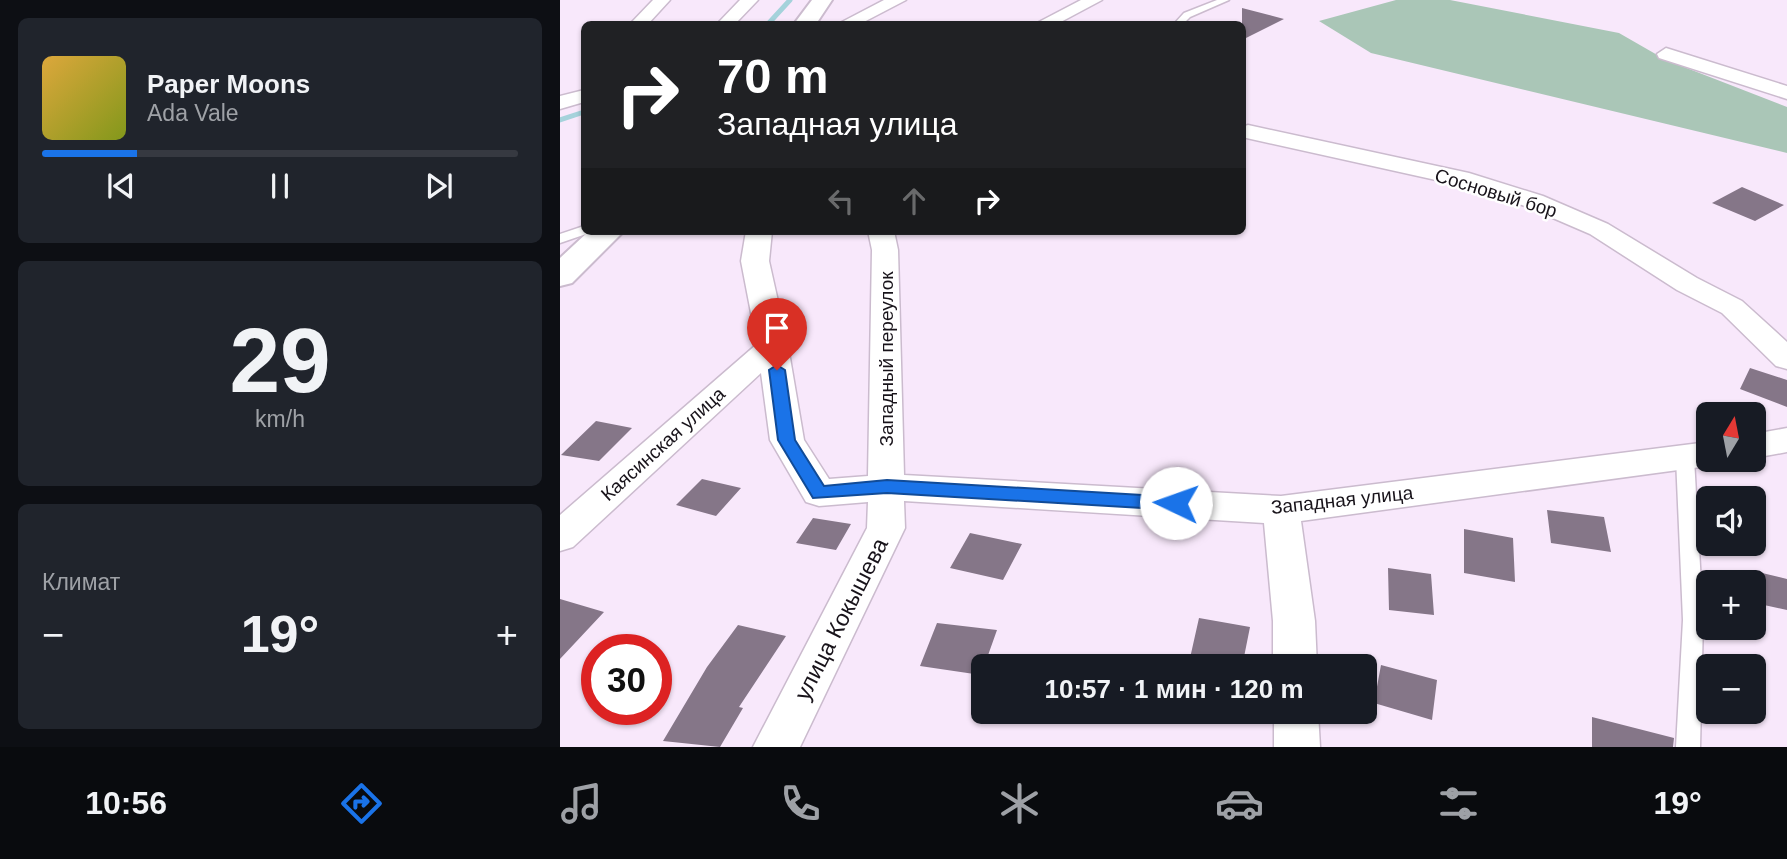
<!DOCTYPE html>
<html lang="ru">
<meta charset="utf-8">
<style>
body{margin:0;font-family:Helvetica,sans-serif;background:#20242c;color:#f1f3f6;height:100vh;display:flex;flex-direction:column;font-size:26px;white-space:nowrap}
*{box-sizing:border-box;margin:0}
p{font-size:23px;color:#9ea1a6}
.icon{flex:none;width:38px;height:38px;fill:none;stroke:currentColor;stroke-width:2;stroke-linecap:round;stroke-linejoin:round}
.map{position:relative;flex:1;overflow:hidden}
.side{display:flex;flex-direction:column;gap:18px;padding:18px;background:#0d0f14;width:560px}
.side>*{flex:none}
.banner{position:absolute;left:21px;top:21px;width:665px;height:214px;border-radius:10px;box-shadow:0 2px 5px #0004;background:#202124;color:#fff;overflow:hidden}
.needle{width:46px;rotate:10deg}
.tools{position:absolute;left:1136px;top:402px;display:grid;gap:14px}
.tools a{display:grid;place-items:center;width:70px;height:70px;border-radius:10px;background:#171b24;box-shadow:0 2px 5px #0004;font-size:35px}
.speed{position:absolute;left:21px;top:634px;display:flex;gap:14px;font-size:35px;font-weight:700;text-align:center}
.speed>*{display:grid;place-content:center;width:91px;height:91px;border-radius:50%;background:#171b24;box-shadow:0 2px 5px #0004;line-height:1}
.speed .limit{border:10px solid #d22;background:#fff;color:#111}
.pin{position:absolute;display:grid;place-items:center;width:60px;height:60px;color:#fff;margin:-72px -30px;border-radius:50% 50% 50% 0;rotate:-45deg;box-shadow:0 0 7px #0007}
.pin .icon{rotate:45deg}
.me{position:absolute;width:77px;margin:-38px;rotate:273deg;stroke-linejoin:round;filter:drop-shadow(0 0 5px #0008)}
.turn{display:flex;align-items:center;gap:24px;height:147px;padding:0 21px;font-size:32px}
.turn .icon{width:91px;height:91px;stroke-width:2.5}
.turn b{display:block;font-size:49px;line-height:60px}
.lanes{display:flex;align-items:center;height:66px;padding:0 21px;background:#0003;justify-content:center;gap:35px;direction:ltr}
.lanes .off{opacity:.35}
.big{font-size:52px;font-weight:700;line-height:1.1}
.side .card{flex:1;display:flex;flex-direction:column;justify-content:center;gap:10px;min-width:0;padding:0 24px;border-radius:10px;background:#20242c}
.side .dial{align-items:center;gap:0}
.dial b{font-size:91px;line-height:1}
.song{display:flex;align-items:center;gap:21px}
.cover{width:84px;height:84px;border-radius:10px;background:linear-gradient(135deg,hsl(40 70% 55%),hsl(70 70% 35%))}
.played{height:7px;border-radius:4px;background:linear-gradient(90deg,#1a73e8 20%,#363941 20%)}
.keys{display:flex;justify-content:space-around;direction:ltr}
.heat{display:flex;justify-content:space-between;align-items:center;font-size:38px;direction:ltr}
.trip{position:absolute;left:411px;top:654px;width:406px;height:70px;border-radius:10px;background:#171b24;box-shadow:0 2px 5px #0004;font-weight:700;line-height:70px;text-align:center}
.tab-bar{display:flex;height:112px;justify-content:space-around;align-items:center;background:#090b0e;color:#9ea1a6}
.tab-bar .icon{width:49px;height:49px}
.tab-bar .current{color:#1a73e8}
.tab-bar b{font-size:32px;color:#f1f3f6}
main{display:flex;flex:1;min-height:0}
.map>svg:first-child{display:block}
</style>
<main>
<section class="side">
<div class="card">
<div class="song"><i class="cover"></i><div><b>Paper Moons</b><p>Ada Vale</p></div></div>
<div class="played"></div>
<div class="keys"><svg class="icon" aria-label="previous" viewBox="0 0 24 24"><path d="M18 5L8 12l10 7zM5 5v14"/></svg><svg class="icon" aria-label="pause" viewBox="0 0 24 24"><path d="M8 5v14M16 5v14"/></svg><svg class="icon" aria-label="next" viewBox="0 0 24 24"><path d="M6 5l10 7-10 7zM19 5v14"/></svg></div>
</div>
<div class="card dial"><b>29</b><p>km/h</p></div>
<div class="card"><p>Климат</p>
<div class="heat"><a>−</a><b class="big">19°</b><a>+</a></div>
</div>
</section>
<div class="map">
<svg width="1227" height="747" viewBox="0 0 1227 747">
<rect width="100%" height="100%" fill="#f8e8fb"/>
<!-- green -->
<path fill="#aac6b7" d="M836,0H890L1059,33L1106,60L1227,107V153L811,53L759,21Z"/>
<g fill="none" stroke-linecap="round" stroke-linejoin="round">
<!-- stream -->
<path stroke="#a5d2db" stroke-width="5" d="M208,24L230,0
M0,120L24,112"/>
</g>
<!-- building -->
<path fill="#857688" d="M682,8L724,19L682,40Z
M1182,187L1224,205L1195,221L1152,203Z
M1190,368L1227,380V407L1180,389Z
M36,421L72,428L39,461L1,455Z
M142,479L181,488L156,516L116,505Z
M987,510L1044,517L1051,552L991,543Z
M253,518L291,524L276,550L236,543Z
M904,529L953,538L955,582L904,573Z
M410,533L462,544L443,580L390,568Z
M828,568L871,574L874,615L829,610Z
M1198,572L1227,579V610L1204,605Z
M0,599L44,612L0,659Z
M639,618L690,627L682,667H628Z
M377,623L437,630L421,675L360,666Z
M178,625L226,636L179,707L183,708L160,747L103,741L147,667Z
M821,665L877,680L872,720L814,703Z
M1032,717L1114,738L1113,747H1032Z"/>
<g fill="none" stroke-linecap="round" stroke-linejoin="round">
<!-- service casing -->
<g stroke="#cbbbce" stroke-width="3">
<path id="service" d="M657,0H669L630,17L623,24H614L624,13Z
M24,226V231H30L29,233L0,243V234Z
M1125,452L1131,454L1134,458L1143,620L1140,747H1116L1123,620L1116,458L1119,454Z"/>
</g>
<!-- minor casing -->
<g stroke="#cbbbce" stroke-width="3">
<path id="minor" d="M93,0H110L88,24H70Z
M180,0H198L175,24H157Z
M324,0H346L300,24H278Z
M521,0H542L497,24H475Z
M1106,48L1227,86V99L1099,58L1097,54Z
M24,90V102L0,109V96Z
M688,125L909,173L983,196L1048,224L1137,278L1182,301L1227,342V369L1216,366L1162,313L1117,290L1030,234L965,206L903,186L682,137V127Z
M186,231H212L209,261L228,346L244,440L269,479L308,476L312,250L308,231H334L338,250L344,475L721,496L1148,442V460H1162L1148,466L741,521L755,621L757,667H713V621L704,523L344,501L345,528L240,747H193L307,528L308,502L259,506L246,502L210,440L201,373L13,547L0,551V515L197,344L181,261Z
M1227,428V452L1194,458V434Z
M714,712H758L760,747H714Z"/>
</g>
<!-- tertiary casing -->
<g stroke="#cbbbce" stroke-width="4">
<path id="tertiary" d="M252,0H272L256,24H234Z
M29,231H64L12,283L0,286V258Z"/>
</g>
<!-- service -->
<use href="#service" fill="#fff" fill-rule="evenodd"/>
<!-- minor -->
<use href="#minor" fill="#fff" fill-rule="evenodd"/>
<!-- tertiary -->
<use href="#tertiary" fill="#fff" fill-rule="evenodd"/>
</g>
<!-- route -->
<path fill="#1a73e8" stroke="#114b97" stroke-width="2" d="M217,365L225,370L235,440L264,486L327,480L616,497L625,503L616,510L327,493L253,498L218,440L209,370Z"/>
<g text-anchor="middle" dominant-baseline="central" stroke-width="5" stroke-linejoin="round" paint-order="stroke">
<!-- street labels -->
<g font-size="19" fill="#18131a" stroke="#fff">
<text transform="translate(936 193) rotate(17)">Сосновый бор</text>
<text transform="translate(326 359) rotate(-90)">Западный переулок</text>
<text transform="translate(103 444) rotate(-42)">Каясинская улица</text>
<text transform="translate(782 500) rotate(-6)">Западная улица</text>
</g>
<!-- near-street labels -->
<g font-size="23" fill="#18131a" stroke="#fff">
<text transform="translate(281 619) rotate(-63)">улица Кокышева</text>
</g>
</g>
</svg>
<div class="tools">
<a><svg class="needle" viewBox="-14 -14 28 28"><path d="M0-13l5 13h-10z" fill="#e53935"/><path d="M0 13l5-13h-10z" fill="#9ea1a6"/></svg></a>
<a><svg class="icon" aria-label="sound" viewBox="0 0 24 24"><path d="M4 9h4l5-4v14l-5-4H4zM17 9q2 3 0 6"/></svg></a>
<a>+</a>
<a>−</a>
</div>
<div class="speed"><div class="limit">30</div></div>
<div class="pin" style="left:217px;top:370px;background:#d93025"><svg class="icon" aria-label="arrive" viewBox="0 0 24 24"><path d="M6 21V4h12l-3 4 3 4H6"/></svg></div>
<svg class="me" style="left:616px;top:503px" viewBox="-20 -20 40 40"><circle r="19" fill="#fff"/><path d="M0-13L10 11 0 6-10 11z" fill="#1a73e8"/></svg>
<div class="trip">10:57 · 1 мин · 120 m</div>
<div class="banner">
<div class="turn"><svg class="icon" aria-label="right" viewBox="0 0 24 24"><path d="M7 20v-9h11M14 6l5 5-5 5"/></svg><div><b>70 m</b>Западная улица</div></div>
<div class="lanes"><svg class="icon off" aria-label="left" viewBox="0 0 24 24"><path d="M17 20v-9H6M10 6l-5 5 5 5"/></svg><svg class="icon off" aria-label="ahead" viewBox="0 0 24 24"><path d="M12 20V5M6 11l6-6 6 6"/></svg><svg class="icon" aria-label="right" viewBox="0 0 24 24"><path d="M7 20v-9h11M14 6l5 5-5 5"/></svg></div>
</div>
</div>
</main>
<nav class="tab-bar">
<b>10:56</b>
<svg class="icon current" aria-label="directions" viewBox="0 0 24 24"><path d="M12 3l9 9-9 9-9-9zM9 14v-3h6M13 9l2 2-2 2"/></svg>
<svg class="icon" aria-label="music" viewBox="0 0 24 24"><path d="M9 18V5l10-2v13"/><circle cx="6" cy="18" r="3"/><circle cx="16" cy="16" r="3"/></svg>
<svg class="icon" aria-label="phone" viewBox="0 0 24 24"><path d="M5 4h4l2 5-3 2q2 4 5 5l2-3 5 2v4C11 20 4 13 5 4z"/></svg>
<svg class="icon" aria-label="climate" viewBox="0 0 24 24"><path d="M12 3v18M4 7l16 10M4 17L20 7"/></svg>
<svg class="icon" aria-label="car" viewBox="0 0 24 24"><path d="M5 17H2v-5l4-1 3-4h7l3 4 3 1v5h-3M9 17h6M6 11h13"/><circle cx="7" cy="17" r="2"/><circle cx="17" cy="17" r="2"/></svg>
<svg class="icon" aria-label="filters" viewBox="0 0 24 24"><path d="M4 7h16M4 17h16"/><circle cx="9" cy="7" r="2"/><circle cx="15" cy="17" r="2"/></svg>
<b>19°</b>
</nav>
